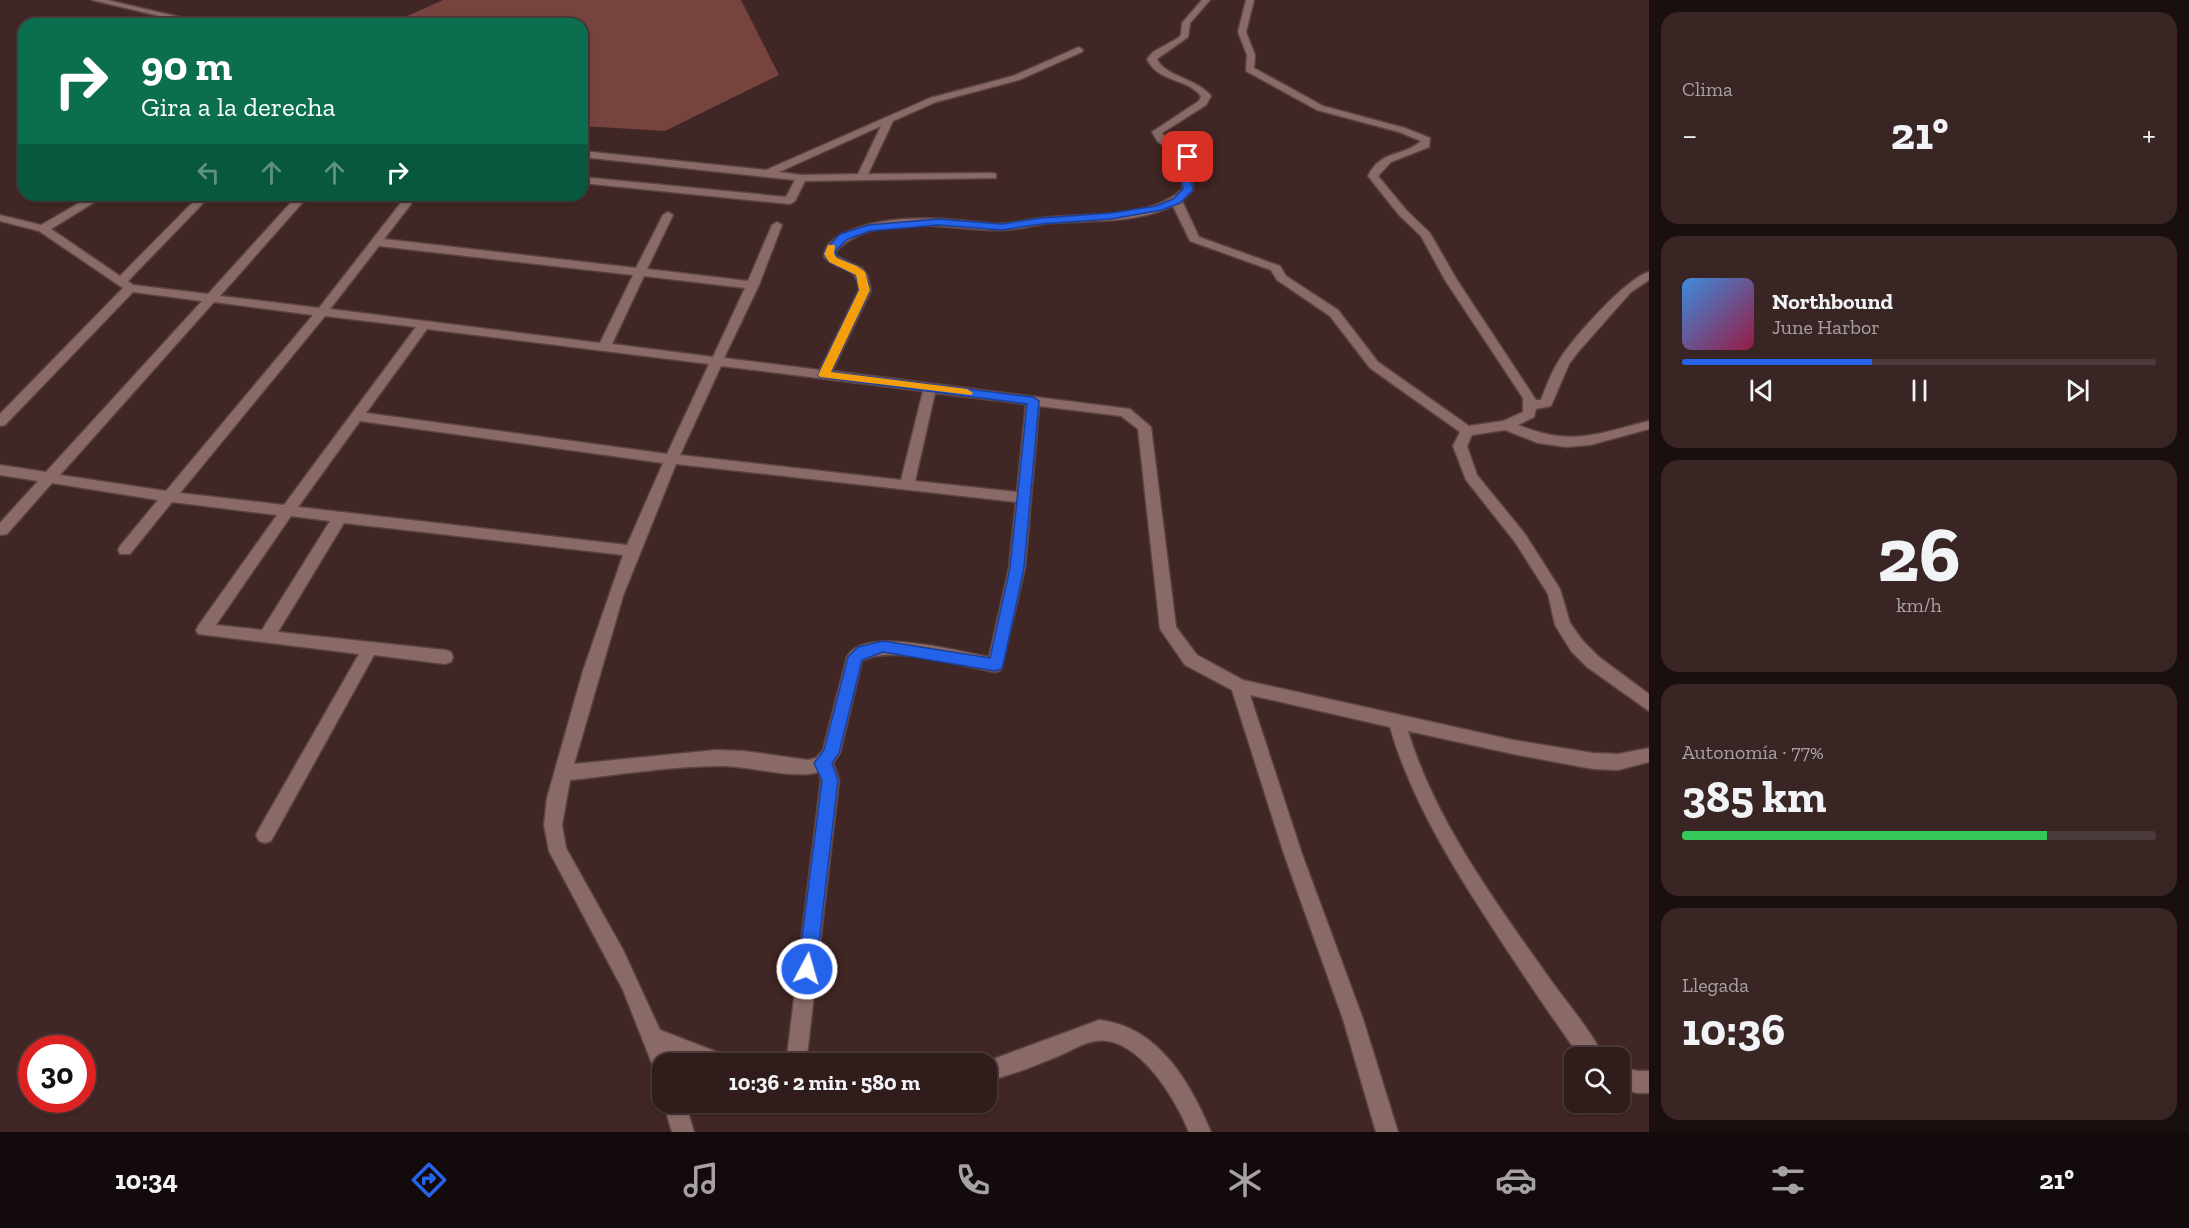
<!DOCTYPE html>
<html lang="es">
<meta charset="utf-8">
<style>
body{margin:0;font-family:"Zilla Slab",serif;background:#382524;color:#f1f3f6;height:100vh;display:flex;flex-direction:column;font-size:22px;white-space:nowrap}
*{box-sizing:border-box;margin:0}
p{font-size:20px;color:#a8a1a3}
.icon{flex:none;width:33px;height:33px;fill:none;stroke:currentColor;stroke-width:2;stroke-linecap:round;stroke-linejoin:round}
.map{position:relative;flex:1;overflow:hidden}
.sheet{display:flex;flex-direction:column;gap:12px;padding:12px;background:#1a0f0f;width:540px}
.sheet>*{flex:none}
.banner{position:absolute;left:18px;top:18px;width:570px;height:183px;border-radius:18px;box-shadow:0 2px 4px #0004,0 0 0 2px #4b3a3a;background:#0b6e4f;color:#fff;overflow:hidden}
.buttons{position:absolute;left:1564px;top:1047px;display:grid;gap:12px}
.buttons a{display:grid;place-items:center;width:66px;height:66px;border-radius:12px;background:#301c1b;box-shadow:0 2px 4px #0004,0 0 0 2px #4b3a3a;font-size:30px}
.speed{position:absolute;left:18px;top:1035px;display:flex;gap:12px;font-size:30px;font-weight:700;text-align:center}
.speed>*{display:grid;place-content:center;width:78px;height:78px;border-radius:50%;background:#301c1b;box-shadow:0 2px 4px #0004,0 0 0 2px #4b3a3a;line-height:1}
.speed .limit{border:9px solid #d22;background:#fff;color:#111}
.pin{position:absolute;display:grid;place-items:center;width:51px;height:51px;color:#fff;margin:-26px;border-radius:12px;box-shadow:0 3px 9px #0006}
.me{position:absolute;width:66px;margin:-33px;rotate:6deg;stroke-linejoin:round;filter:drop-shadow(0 0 4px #0008)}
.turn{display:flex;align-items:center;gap:21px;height:126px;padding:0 24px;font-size:27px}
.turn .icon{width:78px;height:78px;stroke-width:2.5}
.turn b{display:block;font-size:42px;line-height:51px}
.lanes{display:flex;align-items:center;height:57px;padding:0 24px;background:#0003;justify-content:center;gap:30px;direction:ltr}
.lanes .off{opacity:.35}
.big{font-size:45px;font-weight:800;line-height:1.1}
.sheet .widget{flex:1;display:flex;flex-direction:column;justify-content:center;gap:9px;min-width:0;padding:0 21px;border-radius:18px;background:#382524}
.sheet .dial{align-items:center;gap:0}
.dial b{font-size:78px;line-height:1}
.song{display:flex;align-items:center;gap:18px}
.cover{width:72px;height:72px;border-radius:9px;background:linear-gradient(135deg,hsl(210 70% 55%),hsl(340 70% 35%))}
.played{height:6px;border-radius:3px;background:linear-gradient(90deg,#2563eb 40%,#4b3a3a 40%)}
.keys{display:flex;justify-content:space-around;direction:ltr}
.heat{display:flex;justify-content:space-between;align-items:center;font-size:33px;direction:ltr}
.charge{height:9px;border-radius:4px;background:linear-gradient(90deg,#34c759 77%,#4b3a3a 0)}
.trip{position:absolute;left:652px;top:1053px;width:345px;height:60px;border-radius:18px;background:#301c1b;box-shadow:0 2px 4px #0004,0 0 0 2px #4b3a3a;font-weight:800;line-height:60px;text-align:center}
.tabs{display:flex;height:96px;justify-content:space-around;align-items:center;background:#130b0b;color:#a8a1a3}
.tabs .icon{width:42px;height:42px}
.tabs .on{color:#2563eb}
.tabs b{font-size:27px;color:#f1f3f6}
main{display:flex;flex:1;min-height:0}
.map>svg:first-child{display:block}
</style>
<main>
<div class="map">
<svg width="1649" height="1132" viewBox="0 0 1649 1132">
<rect width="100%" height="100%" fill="#402624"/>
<!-- green -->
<path fill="#77433f" d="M443,0H741L779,75L665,131L582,126V24H397L405,17Z"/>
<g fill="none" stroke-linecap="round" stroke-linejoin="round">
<!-- minor casing -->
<g stroke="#5a4342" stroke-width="3">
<path id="minor" d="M92,0H107L209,24H193Z
M1202,0H1210L1190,23L1188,37L1157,59C1165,77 1197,78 1211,96L1206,105L1162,133C1169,144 1185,146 1193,157L1191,176L1193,190L1182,201L1199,237L1280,266L1286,276L1338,310L1378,362L1469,426L1503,421L1523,412V398L1445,280L1421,236L1399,215L1368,176C1381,149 1404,157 1421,141L1399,132L1317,110L1246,71L1247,55L1238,32L1246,0H1254L1246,32L1255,55L1254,68L1323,106L1405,128L1430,138L1429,147L1391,162L1378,176L1407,211L1430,233L1457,280L1536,400H1541C1546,387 1551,373 1558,362C1571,340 1626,278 1649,272V280L1631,292L1578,352L1569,364L1551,406L1536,409L1534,417L1518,425C1572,447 1595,434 1649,421V429L1590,445L1566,447L1538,443L1505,430L1472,435L1467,446L1477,475L1525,534L1560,589L1570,623L1583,641L1599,657L1649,694V711L1587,667L1571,651L1555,625L1548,594L1515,542L1466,480L1453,446L1460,432L1370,368L1330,316L1277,280L1271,270L1190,241L1173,206C1135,224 1091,220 1050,223C1034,225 1017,230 1000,230C948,231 879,209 836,251V256L862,268L867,275L871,290L832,371L1130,409L1151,427L1176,627L1197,655L1243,680L1513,740L1593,753L1618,754L1649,748V762L1618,770L1593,769L1513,754L1408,731C1435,820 1494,900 1547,975C1563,998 1594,1034 1604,1058H1581C1546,1009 1513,960 1481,910C1444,852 1409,793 1390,727L1250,695L1302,854L1363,1019L1398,1132H1376L1343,1019L1284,854L1232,690L1185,665L1160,629L1138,429L1121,416L1039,406L1025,568L1001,670L995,672C962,666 889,644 862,661L840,753L833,763L839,780L806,1064H786L821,780L819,772C795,780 746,765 718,766C671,766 617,775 570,780L562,825L566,848L623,950L660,1030L730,1057L733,1064H694L669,1054L672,1064H663V1077L656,1074L623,990L549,851L544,825L547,798L583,671L623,555L344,523L278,632L445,650L451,652L453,657L451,662L445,664L374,655L271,841L265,843L259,841L256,835L259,829L359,654L198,634L196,630L198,626L277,515L172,502L130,554H120L118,550L120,546L158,500L52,483L7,534L0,535V523L38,481L0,475V465L46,472L202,301L133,292L5,425L0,426V414L123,288L39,231L0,221V215L41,225L93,195H106L51,229L120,276L200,195H211L128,281L133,285L208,294L295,198H303V202L220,296L319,308L407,195H418L384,239L636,268L663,215L668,212L673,215L647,269L748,281L772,225L777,222L782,225L759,285L724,358L820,370L859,290C857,264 839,273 824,257C824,245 834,239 843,234C876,217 920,217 956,220C971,221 986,224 1001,224C1018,223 1034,218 1051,217C1095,213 1147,220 1183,189L1181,176L1183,157L1158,142L1152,132L1199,101L1201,96C1187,78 1157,82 1147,59L1153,52L1178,38L1181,35L1182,23ZM379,246L633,275L600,343L330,309ZM644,276L745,288L713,357L612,344ZM214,302L313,315L166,491L60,475ZM325,316L416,327L284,505L180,493ZM427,329L709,364L667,454L366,413ZM721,366L923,391L901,480L680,455ZM935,393L1026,404L1017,492L915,481ZM360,421L663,463L627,545L298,507ZM676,464L1016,502L1009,568L989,657C960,652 863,625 847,657L823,750L816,758L808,760L744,751L716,750L574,764L623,596ZM291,516L330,521L262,630L216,625Z
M1079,47L1083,50L1082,52L1019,80L936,102L893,121L868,174L992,173L996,174V178L805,181L795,201L790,204L582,183V177L786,197L795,180L582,157V151L766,170L930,98L1013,76ZM881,126L858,174L801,175L779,172Z
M1099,1020C1158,1026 1190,1082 1211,1132H1189C1176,1099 1137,1034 1095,1041C1083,1043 1072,1050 1061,1055C1037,1065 1012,1075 987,1081V1064H980Z
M1620,1066L1637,1071H1649V1093H1637L1620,1088Z
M663,1102H685L694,1132H672Z"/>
</g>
<!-- minor -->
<use href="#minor" fill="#8a6a67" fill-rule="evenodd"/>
</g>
<!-- route -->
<path fill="#2563eb" stroke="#184099" stroke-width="1.5" d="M1188,154L1193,157L1190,176L1193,190L1180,203L1162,210L1111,219L1041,224L1002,230L938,225L870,231L848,239L835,251L837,258C858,266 865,266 870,290L831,372L1033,397L1039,401L1024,568L1003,665L1001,669L995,671L883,652L862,660L839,753L832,763L838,780L816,969L813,975L807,978L800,975L798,969L822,780L814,763L824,750L848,657L858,647L883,641L990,658L1010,568L1027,404L820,377L818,375L859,290L856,275L829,262L824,254L825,250L840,234L868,225L938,219L1002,224L1041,218L1111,213L1156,206L1173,199L1183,189L1181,176L1184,157Z"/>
<!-- slow -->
<path fill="#f59e0b" d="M828,245H835L834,254L837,258L857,266L865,272L870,290L831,372L967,389L973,393L971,395L820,377L818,375L859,290L856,275L829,262L824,254Z"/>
</svg>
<div class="buttons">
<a><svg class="icon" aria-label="search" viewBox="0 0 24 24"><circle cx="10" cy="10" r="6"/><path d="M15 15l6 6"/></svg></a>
</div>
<div class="speed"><div class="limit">30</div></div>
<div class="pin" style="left:1188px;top:157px;background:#d93025"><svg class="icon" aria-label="arrive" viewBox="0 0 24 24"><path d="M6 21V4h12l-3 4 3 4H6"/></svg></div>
<svg class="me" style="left:807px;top:969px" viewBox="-20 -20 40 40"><circle r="17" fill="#2563eb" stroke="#fff" stroke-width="3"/><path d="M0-11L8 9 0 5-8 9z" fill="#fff"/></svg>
<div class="trip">10:36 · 2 min · 580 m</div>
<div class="banner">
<div class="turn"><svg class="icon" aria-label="right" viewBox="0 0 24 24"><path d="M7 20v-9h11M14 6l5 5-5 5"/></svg><div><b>90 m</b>Gira a la derecha</div></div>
<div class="lanes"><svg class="icon off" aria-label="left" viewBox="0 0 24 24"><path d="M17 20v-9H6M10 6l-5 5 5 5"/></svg><svg class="icon off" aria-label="ahead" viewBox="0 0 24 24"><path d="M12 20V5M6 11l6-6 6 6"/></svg><svg class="icon off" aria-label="ahead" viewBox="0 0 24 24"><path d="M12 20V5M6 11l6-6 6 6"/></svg><svg class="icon" aria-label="right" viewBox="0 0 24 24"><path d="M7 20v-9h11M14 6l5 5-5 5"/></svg></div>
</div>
</div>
<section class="sheet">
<div class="widget"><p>Clima</p>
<div class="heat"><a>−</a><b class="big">21°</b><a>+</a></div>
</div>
<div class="widget">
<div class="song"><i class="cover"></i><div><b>Northbound</b><p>June Harbor</p></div></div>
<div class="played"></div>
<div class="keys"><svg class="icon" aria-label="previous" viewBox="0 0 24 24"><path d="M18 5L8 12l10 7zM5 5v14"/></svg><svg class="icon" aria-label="pause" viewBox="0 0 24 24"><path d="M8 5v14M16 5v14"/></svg><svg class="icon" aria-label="next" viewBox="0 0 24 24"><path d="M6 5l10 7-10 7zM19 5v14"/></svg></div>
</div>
<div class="widget dial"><b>26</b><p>km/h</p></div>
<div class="widget"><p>Autonomía · 77%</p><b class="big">385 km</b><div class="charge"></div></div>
<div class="widget"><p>Llegada</p><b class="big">10:36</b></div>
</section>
</main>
<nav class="tabs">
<b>10:34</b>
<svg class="icon on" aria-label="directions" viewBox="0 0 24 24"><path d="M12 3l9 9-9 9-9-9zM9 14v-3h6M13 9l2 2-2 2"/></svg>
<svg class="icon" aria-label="music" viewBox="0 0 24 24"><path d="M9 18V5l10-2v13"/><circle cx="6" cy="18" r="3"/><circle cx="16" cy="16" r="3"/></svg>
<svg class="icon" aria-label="phone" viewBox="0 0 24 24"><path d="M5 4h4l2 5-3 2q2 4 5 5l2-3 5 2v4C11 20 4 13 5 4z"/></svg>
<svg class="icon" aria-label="climate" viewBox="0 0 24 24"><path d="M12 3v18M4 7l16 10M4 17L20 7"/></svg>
<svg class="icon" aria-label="car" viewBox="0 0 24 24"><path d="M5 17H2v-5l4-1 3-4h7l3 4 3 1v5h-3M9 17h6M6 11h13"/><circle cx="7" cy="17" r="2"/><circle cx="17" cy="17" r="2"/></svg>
<svg class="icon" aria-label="filters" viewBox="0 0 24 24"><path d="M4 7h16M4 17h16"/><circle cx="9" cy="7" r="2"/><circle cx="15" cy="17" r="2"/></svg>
<b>21°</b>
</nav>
